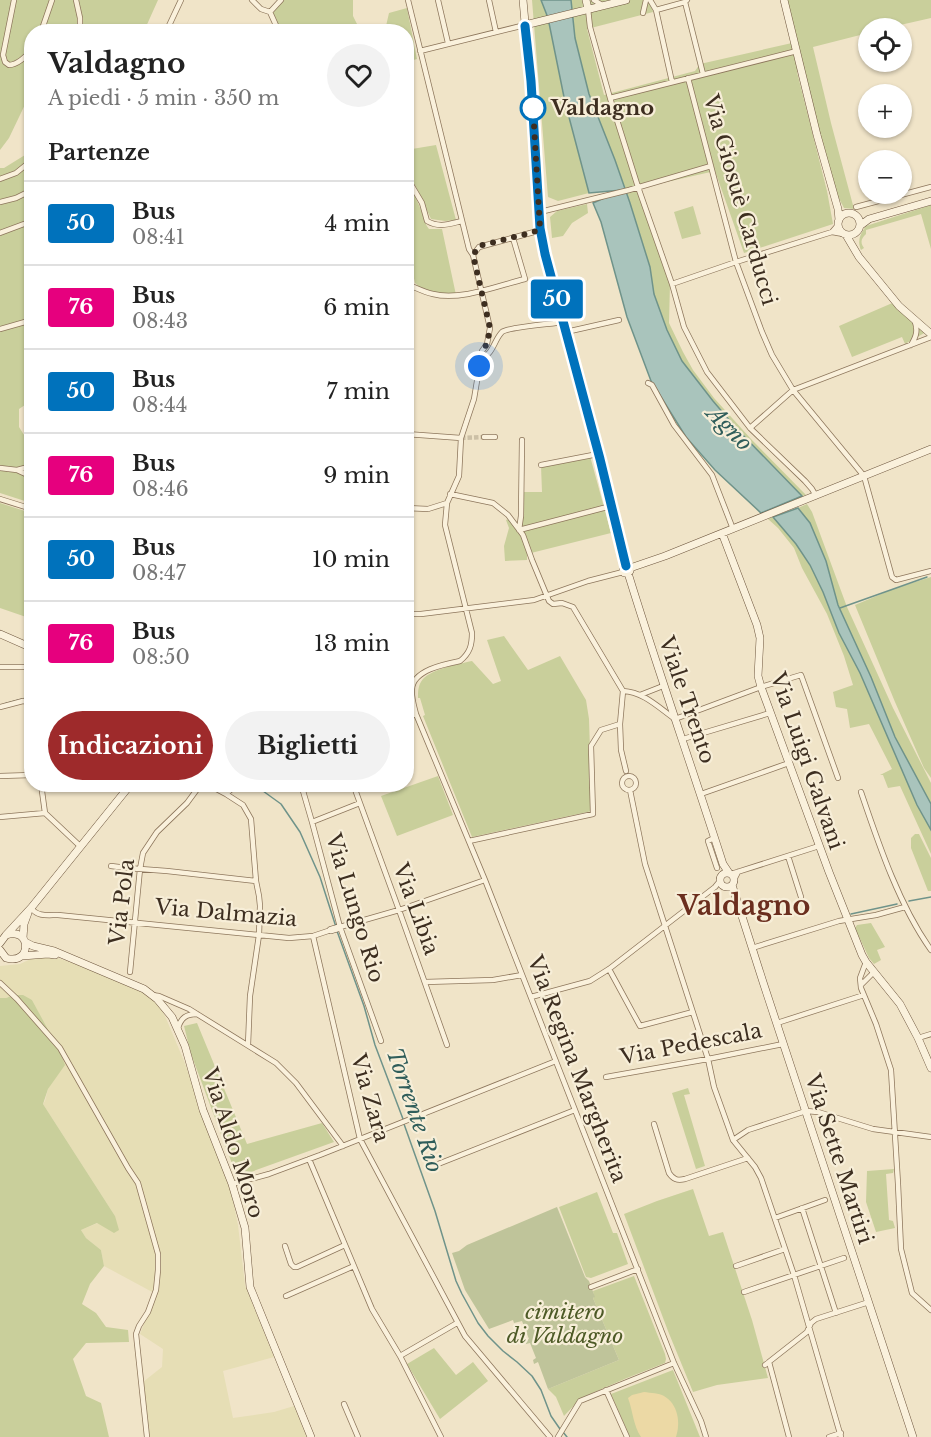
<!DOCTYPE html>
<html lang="it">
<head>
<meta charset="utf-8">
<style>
  body { margin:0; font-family:"Libre Baskerville",serif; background:#f2f2f2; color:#222; height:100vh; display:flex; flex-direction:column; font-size:22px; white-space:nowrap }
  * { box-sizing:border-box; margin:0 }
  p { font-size:20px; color:#767676 }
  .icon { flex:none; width:33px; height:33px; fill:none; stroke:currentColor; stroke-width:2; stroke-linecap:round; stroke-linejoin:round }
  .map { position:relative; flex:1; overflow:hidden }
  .details { position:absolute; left:24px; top:24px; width:390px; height:768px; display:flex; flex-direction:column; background:#fff; border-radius:24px; box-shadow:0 2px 4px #0004 }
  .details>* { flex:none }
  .badge { padding:0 12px; border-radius:4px; font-size:21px; line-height:39px }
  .fabs { position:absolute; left:858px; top:18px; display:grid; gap:12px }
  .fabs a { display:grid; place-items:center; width:54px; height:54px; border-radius:50%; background:#fff; box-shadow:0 2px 4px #0004; font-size:30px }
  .you { position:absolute; width:30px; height:30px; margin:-15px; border:4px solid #fff; border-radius:50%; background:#1a73e8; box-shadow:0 0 0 9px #1a73e833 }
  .map>.badge { position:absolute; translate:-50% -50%; box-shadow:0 0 0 3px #fff }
  h2 { padding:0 24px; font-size:22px; line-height:54px }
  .round { display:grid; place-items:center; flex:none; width:63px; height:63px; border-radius:32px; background:#f2f2f2 }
  .headline { display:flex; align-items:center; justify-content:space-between; height:102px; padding:0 24px }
  h1 { font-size:28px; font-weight:700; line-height:45px }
  .action { display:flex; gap:12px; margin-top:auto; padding:12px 24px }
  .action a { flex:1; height:69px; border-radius:36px; background:#9e2a2b; color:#fff; font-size:24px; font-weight:700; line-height:69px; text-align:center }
  .action a+a { background:#f2f2f2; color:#222 }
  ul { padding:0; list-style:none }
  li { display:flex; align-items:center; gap:18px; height:84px; padding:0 24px; border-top:2px solid #e0e0e0 }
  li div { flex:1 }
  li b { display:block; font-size:22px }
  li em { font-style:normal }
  li .badge { min-width:66px; font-weight:700; text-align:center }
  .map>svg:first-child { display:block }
</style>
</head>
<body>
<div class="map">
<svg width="931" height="1437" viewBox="0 0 931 1437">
  <rect width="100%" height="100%" fill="#f0e4c8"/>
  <!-- farmland -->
  <path fill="#e6deb5" d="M52,956L116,978L139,988L155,999L165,1016L184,1061L225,1174L232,1187L231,1191L238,1225L245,1285L274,1357L223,1371L233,1418L274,1412L294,1406L307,1437H146L143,1382L162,1367L163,1349L140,1334L156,1294L104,1266L101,1250L86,1238L81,1230L115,1216L43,1104L45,1101L48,1089L53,1080L45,1026L32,1000L14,995L6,998H0V966L20,964L33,958Z"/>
  <!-- green -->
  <path fill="#c9cf9b" d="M0,0H158L145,29L151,31L32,32L31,92L9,138L0,150Z
    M283,0H353V16L360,30L386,26L389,13L407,8L417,59L407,62L406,32L281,31L272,13Z
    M532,0H541L548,18L565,102L589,193L558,201L548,197Z
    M571,0H651L653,12L587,29L604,95L695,71L700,64L792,43L782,0H931V18L887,28H868V33L813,47L831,123L854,209L844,208L836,193L799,71L797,72L827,191L833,224L744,253L715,171L640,188L670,284L669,323L683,352L693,370L714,398L751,439L806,495L802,496L736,428L713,401L682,361L667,330L654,294L650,267L630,203L615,160L589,94L575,38Z
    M31,141V401L19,409V427L31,446V468L24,471L31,472V503L0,493V168H4L25,155Z
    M436,145L456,220L445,221L431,219L419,193L407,170L406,150Z
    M406,181C412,190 417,200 421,210C424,217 424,223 429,229H442L456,295L435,292L421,288L415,283L407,245Z
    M587,204L588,213L572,223L563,236L552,238L550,217L557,211Z
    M931,205V249L921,214L866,230V234C861,239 860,242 864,248L861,250C857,241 860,234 866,226Z
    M693,206L701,234L682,239L674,212Z
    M897,301L926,332L905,344L902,337L852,357L839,326Z
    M590,456L611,533L527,554V560L505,561L504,546L509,528L506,520L511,518L518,525L521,492H542L541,466Z
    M0,503L31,513V621L29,618L0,608Z
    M807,504L812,512L847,607L893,708L931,783V804L895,737L838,605L826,561L810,523L798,508Z
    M773,517L796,544L810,565L823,592L839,633L860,673L917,805L931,830V854L900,786L888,788L883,775H880L892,769L869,724L850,728L847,709L836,707L833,692L853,685L844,656L827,614L802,568L794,548L778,528L768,519Z
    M931,577V778L924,768L895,702L855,605L893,589Z
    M504,636L528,670L560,656L586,700L589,719L592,811L472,837L423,716L425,715L420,698H418C418,691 418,685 423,679C432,669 458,664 472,661L493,684L501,681L487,640Z
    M438,776L453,815L397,836L381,796Z
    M915,834H919L931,858V891H928L911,848V838Z
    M871,923L885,947L877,950L881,960L874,964L869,958L855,928L857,925Z
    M14,995H23L32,1000L60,1052L65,1065L48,1089L43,1104L115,1216L119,1230L114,1233L97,1223L81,1230L86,1238L101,1250L104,1266L90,1284L82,1304L96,1313L106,1327L128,1330L129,1342L86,1343L73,1359L86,1396L101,1403L109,1437H0V998H6Z
    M197,1023L247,1144L322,1123L334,1142L237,1177L191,1054L184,1026Z
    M688,1088L690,1094L684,1095L705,1166L696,1169L672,1093Z
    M894,1169L893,1173L886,1174L889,1220L893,1221L895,1228L876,1232L866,1202L867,1171Z
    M693,1189L709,1236L723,1232L752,1320L768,1378L717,1385L693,1392L668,1331L624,1214L657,1201Z
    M597,1192L613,1233H617L628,1264L591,1278L586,1277L559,1207Z
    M634,1276L665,1354L666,1359L665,1363L627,1378L581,1398L564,1416L556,1397L548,1389L619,1360L593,1298L594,1297L593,1291Z
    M434,1348L456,1375L473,1362L488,1381L440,1419L407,1364Z
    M673,1370L700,1437H630L611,1394Z"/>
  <!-- sand -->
  <path fill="#ecd9a5" d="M644,1392C651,1393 659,1393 664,1396C678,1404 681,1423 676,1437H641C633,1425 633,1411 628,1398L632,1395Z"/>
  <!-- cemetery -->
  <path fill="#bfc49a" d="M557,1207L585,1277L589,1281L595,1297L593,1298L619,1360L548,1389L538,1362L534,1364L533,1360L536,1358L530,1343L526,1344L525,1341L529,1339L522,1321L514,1323L513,1320L489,1329L465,1290L452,1253L459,1251L467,1245Z"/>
  <!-- water -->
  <path fill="#a9c4bc" stroke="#6f938a" stroke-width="1.5" d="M541,0H571L575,38L589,94L615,160L630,203L650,267L654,294L667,330L682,361L713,401L736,428L802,496L761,513L715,470L686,437L651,381L627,317L601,222L593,203L622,190L589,193L565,102L548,18Z
    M798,508L810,523L826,561L838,605L871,677L895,737L931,804V830L917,805L860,673L839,633L823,592L810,565L796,544L773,517Z"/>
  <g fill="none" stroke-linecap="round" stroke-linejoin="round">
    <!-- stream -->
    <path stroke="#6f938a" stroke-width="1.5" d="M840,608L927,577
      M4,704L26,698H32
      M252,784L263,791L281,804L300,832L320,877L336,927
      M909,901L931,897
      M851,914L897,904
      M337,931L364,1006L375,1045L403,1119
      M404,1124L435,1211L456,1281L462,1294L478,1323L488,1336L503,1351L517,1362L532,1376L541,1390L551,1416L560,1429
      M563,1432L567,1437"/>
    <!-- street-tunnel -->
    <path stroke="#ccc0a6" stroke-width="4.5" stroke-dasharray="4.5 2" stroke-linecap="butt" d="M461,438L484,437"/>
    <!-- street casing -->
    <g stroke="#8d765c" stroke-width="6">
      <path id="street" d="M14,0L3,55L5,62L9,65C17,65 27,56 32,49
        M76,0L80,18V32
        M252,0L261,9L270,12
        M408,0L469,249L473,255L490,328L487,344L482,351L474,399L461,438L459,476L447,503L445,525L472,633C472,645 470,653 460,661C445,664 413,670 412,689C411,697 414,706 416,714L485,880L674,1363L701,1421L706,1437
        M438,0L448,43
        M489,0L496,32
        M594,0L602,5
        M650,0L656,10L672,82
        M687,0L685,2L703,74
        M588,9L590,27L610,98L638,187L672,284L684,327L707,372L750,428L805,481L812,489L816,496
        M656,10L685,2
        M270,12L279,32
        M270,12L281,0
        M643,13L646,0
        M41,32L52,0
        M166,32L181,0
        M420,51L525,25
        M688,78L736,262L762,332L772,355L793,390L864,476L892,577L896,580L931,571
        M610,98L797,51
        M406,176L422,203L427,221C439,228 449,224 462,221
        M0,179L16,173L32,160
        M0,202L16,198L32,190
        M856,207L931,187
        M540,212L629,190L711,166
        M832,232L838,225
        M0,233L32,221
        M473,255L479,247L534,232L540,228
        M406,284C415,287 423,292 433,294C460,301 497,286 525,279L513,238
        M672,284L736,262L832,232L843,234
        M0,329L32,320
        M566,332L619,320
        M911,345C916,337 918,331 915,322
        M481,358C493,355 494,340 502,332C508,327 552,324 563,322
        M648,383L652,385L674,425L712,475L733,529
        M750,428L793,390L931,337
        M406,434L461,438
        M484,437H495
        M541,465L598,454
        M0,468L17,470L32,466
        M17,470L32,477
        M450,494L493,503L508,515L523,535L532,560L549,601L553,604L562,603L573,607L623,691
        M0,499L32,509
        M406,508L428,509L447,503
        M519,530L611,506
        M519,530L521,516L522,440
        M406,614H421L534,600L588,581L623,572
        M406,665L409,677L413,682
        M0,667H32
        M623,691C644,692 659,708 675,719L761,687L801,675L838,778
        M640,695L663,686
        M0,707L23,701L31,702L32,708
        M406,717L416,714
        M620,724L623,691
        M683,739L770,713
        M622 783a7 7 0 1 1 14 0a7 7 0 1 1-14 0Z
        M0,776L32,775
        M41,784L45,813
        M207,784L226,794L243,805L251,819L256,881L259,896L260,906L259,935L250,996L248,1045
        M301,784L312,822L340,927L381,1041
        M353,784L399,910L447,1045
        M630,790L645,864L708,1059L714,1087L733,1140
        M861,792C879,845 899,905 931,950
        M226,794L237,784
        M701,794L789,763
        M0,817L45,813L81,847
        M312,822L360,803
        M714,838L708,841L717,868
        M469,841L593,814L591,746L601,730L620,724L621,750L626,771
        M788,856L801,897
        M111,866L127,868L167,871L256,881
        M731,874L819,846
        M734,880L738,872
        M31,908C38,917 47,915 58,915L289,938L313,936L331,930
        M340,927L399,910L485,880
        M313,936L360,1139L465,1336L550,1437
        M752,948L839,921L876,915L905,907
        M866,962L860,978L861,988L876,1024L891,1070L898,1184L901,1249L912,1293L931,1310
        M609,969L640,1026L693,1012
        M130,972L140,869L143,853L157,832L187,803L201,784
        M425,982L493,980L522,975
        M0,983L17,999L60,1048L128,1168L138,1183L158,1254V1270L156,1290L148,1312L139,1326L136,1334L147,1437
        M861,985L874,972
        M152,995L159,996L189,1009L276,1063L296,1083L343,1146
        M531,997L590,981L609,969L715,887L720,881
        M777,1023L864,995
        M178,1028C181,1018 186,1014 197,1014
        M918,1038L931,1034
        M606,1077L708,1059L783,1044
        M654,1124L669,1173C673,1179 677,1181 685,1179L748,1158
        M309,1159L372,1309L400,1356L441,1437
        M428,1168L575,1110
        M232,1184L269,1174L320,1155L556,1061
        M802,1208L836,1313
        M775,1218L825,1200
        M285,1246L291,1264L294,1267H297L345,1245
        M736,1266L785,1249
        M591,1287L638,1269
        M744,1292L844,1258
        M286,1296L354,1266
        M400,1356L457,1323
        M769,1362L789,1437
        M765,1365L807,1332L811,1323L816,1319L869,1302
        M606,1390L627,1437
        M344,1404L358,1437
        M558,1437L580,1401L674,1363
        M829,1437L841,1433
        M841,1437L794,1275L761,1178L755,1167L733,1140L748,1130L806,1111L818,1112L873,1129L931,1137"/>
    </g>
    <!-- secondary casing -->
    <g stroke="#6f573f" stroke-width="8">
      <path id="secondary" d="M523,0L533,113L540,228L545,254L605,481L626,566
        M586,0L588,9
        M784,0L817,135L838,209L839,220
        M525,25L626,0
        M838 224a11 11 0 1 1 22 0a11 11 0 1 1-22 0Z
        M861,225L869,219L931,201
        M846,235L859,257L899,306L931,334
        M722,533L757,625L760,638L758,676L761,687L829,872L862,955L866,962L900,1004L918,1038L931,1068
        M630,568V571L628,573H624L623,570L625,566H627L630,568L665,556L931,449
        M628,573C658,671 692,767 723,864L729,873
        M0,634L32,648
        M720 880a7 7 0 1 1 14 0a7 7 0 1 1-14 0Z
        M732,885L763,982L913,1437
        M331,930L338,928
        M6,935L31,908L131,784
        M23,938L24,924L28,913
        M25,942L33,946L54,951L144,989L157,999L172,1017L185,1046L203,1110L232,1184L245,1228L250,1287L311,1437
        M0,943L6,935C32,926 32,966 6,958L0,950
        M22,956L48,954L55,955"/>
    </g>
    <!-- street -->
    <use href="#street" stroke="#faf1dc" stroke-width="4.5"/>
    <!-- secondary -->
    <use href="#secondary" stroke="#faf1dc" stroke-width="7"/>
  </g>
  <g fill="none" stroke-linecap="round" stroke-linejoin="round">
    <!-- line casing -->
    <g stroke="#fff" stroke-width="14">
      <path id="line" d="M525,26L531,81L540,228L545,254L600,459L626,566"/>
    </g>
    <!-- line -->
    <use href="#line" stroke="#0072bc" stroke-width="9"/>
    <!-- walk -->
    <path stroke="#3d2e20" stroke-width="6" stroke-dasharray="0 10.8" d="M479,366L482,351L487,344L490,328L473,255L479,246L534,232L540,228L533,108"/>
  </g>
  <!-- markers -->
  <circle fill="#fff" stroke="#0072bc" stroke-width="3" cx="533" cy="108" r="12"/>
  <g text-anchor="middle" stroke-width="4.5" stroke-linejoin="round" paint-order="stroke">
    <!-- stop labels -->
    <g font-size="21" font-weight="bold" fill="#3d2e20" stroke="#f7eed8" text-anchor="start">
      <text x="551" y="115">Valdagno</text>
    </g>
    <!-- street labels -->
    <g font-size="21" fill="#3d2e20" stroke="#f7eed8">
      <text transform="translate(740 200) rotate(74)" y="7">Via Giosuè Carducci</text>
      <text transform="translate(687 700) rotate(71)" y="7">Viale Trento</text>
      <text transform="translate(807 761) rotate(71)" y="7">Via Luigi Galvani</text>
      <text transform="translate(122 902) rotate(-83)" y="7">Via Pola</text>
      <text transform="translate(355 908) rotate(73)" y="7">Via Lungo Rio</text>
      <text transform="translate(416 909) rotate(70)" y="7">Via Libia</text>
      <text transform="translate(226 913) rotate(5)" y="7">Via Dalmazia</text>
      <text transform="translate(691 1044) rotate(-11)" y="7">Via Pedescala</text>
      <text transform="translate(577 1069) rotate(69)" y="7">Via Regina Margherita</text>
      <text transform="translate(370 1098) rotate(74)" y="7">Via Zara</text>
      <text transform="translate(233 1143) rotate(72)" y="7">Via Aldo Moro</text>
      <text transform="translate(839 1159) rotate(72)" y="7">Via Sette Martiri</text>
    </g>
    <!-- park labels -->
    <g font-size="21" font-style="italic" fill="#4d5a26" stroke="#f7eed8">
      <text x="565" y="1319">cimitero<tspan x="565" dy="24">di Valdagno</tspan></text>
    </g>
    <!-- water labels -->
    <g font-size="22" font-style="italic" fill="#2f5d5a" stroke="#f7eed8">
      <text transform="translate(730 428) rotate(45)" y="8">Agno</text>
      <text transform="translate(415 1110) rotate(71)" y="8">Torrente Rio</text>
    </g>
    <!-- district labels -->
    <g font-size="27" font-weight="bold" fill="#6b2e1e" stroke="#f7eed8">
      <text x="744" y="915">Valdagno</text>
    </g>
  </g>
</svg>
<div class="fabs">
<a><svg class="icon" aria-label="locate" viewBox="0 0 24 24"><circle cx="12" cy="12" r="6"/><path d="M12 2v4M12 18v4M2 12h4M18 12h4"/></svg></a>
<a>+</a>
<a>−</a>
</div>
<div class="you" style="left:479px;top:366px"></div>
<b class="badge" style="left:557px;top:299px;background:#0072bc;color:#fff">50</b>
<section class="details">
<div class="headline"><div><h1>Valdagno</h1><p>A piedi · 5 min · 350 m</p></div><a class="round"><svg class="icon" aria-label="heart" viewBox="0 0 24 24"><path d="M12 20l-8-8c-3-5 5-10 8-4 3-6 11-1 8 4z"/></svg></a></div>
<h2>Partenze</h2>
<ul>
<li><span class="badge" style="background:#0072bc;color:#fff">50</span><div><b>Bus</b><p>08:41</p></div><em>4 min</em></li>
<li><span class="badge" style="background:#e6007e;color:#fff">76</span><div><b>Bus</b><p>08:43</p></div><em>6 min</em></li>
<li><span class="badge" style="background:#0072bc;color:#fff">50</span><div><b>Bus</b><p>08:44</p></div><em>7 min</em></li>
<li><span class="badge" style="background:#e6007e;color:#fff">76</span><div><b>Bus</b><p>08:46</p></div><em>9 min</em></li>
<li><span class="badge" style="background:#0072bc;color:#fff">50</span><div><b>Bus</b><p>08:47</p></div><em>10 min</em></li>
<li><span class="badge" style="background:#e6007e;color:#fff">76</span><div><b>Bus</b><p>08:50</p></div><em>13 min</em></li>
</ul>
<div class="action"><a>Indicazioni</a><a>Biglietti</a></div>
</section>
</div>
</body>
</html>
